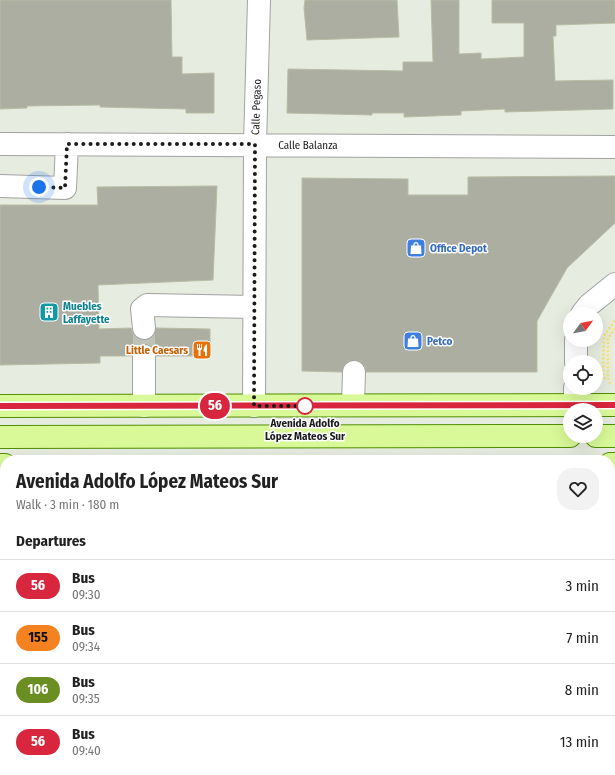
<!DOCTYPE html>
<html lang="en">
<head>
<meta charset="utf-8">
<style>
  body { margin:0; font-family:"Fira Sans Condensed",sans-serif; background:#f2f2f2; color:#222; height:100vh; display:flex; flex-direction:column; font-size:15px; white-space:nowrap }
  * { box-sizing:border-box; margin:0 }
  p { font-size:13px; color:#767676 }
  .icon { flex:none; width:22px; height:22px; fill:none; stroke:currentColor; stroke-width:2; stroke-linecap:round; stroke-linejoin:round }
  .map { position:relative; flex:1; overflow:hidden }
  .details { position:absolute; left:0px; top:455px; width:615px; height:320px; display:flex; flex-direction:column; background:#fff; border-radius:16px 16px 0 0; box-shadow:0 4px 16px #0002 }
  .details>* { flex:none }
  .badge { padding:0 8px; border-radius:13px; font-size:14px; line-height:26px }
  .needle { width:26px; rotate:58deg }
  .fabs { position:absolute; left:563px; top:307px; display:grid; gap:8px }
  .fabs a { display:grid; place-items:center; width:40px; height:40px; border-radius:50%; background:#fff; box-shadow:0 4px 16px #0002; font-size:20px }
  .you { position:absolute; width:20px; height:20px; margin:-10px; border:3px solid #fff; border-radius:50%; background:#1a73e8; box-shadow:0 0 0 6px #1a73e833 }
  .map>.badge { position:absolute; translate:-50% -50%; box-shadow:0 0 0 2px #fff }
  h2 { padding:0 16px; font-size:15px; line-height:36px }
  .round { display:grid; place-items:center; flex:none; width:42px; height:42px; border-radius:16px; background:#f2f2f2 }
  .overview { display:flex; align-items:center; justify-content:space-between; height:68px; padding:0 16px }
  h1 { font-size:19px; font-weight:700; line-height:30px }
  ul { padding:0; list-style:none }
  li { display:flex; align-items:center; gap:12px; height:52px; padding:0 16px; border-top:1px solid #e0e0e0 }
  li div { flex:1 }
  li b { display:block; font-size:15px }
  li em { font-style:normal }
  li .badge { min-width:44px; font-weight:700; text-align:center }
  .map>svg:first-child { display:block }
</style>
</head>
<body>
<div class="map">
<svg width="615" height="775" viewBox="0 0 615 775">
  <rect width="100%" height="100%" fill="#e7ece0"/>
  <!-- pitch -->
  <path fill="#7eb8db" d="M0,535H5V700H0Z"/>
  <!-- building -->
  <path fill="#abaea0" stroke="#b8bda3" d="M0,0H171L172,57H182V74L214,73V113H186V109L100,107V105L27,106V108L0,109Z
    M305,0H397L399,37L307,40L304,8Z
    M431,0H459V54L481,53V59L524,57V23H492V0H615V23L556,25V36H553L555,81L613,80V109L505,112V109L461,111V115L404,117V113H372V115L287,113L288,69L403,71V62H433Z
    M615,176V223L567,268L537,321V372H366L365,366L361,362L354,360L348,361L344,365L342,372L302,371V178L408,179V195H468V177Z
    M217,186L213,280L98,285L99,329L131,328L134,336L139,339L145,340L152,338L156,328L210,329V356H156L155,350L151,345L144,344L137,345L133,350L132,356H100V363L0,365V205H98L97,187Z"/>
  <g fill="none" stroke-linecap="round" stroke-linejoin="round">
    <!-- minor-tunnel -->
    <path stroke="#bec2b9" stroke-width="22" stroke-dasharray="22 11" stroke-linecap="butt" d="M144,356V328"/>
    <!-- minor casing -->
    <g stroke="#a2a2a2" stroke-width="24">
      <path id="minor" d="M0,144L615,147
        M0,186L65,188L67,144
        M582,314L589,305L615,284
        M144,328L142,309L147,305L254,307
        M144,356V406
        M576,362V340
        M353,405L354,372
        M575,405V388
        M254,406L255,144L259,0
        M610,525L615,532
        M610,646L615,611
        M284,770L288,775
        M462,770L467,775
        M0,771L5,766
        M86,775L92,770
        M592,775L593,770"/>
    </g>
    <!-- major casing -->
    <g stroke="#518e03" stroke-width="24">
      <path id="major" d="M0,406L615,405
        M596,436H615
        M0,437L570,436
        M610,464H615
        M0,465H5
        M610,492H615
        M0,496H5"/>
    </g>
    <!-- path -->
    <path stroke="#f6e467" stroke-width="2.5" stroke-dasharray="2 2" stroke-linecap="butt" d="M605,379L603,375L604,336L615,320
      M610,384L608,378V339L615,328"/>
    <!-- minor -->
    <use href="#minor" stroke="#fff" stroke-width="22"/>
    <!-- major -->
    <use href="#major" stroke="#d9f998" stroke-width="22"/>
  </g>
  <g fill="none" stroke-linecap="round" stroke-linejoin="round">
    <!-- line casing -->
    <g stroke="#fff" stroke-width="9">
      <path id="line" d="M0,406L615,405"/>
    </g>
    <!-- line -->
    <use href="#line" stroke="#d7263d" stroke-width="6"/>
    <!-- walk -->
    <path stroke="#1b1b1b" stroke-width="4" stroke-dasharray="0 7.2" d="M39,187L65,188L67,144H255L254,406H311H305"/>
  </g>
  <!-- icons -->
  <defs>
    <g id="shop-square" transform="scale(1)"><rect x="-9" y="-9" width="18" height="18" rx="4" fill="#3f7fe0" stroke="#fff"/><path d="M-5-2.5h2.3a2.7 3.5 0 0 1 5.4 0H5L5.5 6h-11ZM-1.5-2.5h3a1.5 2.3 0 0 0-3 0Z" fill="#fff"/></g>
    <g id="building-square" transform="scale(1)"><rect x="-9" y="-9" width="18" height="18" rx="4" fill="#0f9aa8" stroke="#fff"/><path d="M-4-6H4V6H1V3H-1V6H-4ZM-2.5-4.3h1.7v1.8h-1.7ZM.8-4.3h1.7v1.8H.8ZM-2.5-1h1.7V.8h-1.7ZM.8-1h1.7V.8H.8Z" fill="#fff"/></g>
    <g id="restaurant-square" transform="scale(1)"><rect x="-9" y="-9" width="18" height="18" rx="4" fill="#e8710a" stroke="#fff"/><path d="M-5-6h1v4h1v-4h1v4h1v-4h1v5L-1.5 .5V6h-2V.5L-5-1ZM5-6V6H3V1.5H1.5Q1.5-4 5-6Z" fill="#fff"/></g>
  </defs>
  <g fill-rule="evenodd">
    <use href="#shop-square" x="416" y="248"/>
    <use href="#building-square" x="49" y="312"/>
    <use href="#shop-square" x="413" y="341"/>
    <use href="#restaurant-square" x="202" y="350"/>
  </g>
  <!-- markers -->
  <circle fill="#fff" stroke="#d7263d" stroke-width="2" cx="305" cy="406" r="8"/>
  <g text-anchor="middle" stroke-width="3" stroke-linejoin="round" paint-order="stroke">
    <!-- street labels -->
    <g font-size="11" fill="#1b1b1b" stroke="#fff">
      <text transform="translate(256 107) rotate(-88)" y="4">Calle Pegaso</text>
      <text x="308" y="149">Calle Balanza</text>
    </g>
    <!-- shop labels -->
    <g font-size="11" font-weight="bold" fill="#366cbe" stroke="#fff" text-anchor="start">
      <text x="430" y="252">Office Depot</text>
      <text x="427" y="345">Petco</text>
    </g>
    <!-- culture labels -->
    <g font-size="11" font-weight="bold" fill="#0d838f" stroke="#fff" text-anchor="start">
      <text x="63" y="310">Muebles<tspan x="63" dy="13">Laffayette</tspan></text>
    </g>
    <!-- food labels -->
    <g font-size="11" font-weight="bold" fill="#c56008" stroke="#fff" text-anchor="end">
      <text x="188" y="354">Little Caesars</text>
    </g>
    <!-- stop labels -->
    <g font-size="11" font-weight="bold" fill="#1b1b1b" stroke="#fff">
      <text x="305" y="427">Avenida Adolfo<tspan x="305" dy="13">López Mateos Sur</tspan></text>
    </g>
  </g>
</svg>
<div class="fabs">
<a><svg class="needle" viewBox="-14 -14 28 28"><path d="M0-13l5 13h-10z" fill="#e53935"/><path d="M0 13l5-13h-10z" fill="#767676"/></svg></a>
<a><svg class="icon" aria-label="locate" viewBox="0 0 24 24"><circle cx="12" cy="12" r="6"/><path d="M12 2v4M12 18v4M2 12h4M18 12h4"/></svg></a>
<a><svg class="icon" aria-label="layers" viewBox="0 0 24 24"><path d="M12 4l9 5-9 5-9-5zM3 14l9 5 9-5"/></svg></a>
</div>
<div class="you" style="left:39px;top:187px"></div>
<b class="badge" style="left:215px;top:406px;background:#d7263d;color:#fff">56</b>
<section class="details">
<div class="overview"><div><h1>Avenida Adolfo López Mateos Sur</h1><p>Walk · 3 min · 180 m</p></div><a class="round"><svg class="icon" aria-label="heart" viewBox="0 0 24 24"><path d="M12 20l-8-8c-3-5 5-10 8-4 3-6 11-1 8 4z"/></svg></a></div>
<h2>Departures</h2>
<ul>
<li><span class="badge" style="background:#d7263d;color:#fff">56</span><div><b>Bus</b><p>09:30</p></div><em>3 min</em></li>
<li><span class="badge" style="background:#f58220;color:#111">155</span><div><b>Bus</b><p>09:34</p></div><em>7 min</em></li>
<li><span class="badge" style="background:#6b8e23;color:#fff">106</span><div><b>Bus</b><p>09:35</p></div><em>8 min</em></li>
<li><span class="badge" style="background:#d7263d;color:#fff">56</span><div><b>Bus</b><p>09:40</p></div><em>13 min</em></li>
</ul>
</section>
</div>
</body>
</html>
